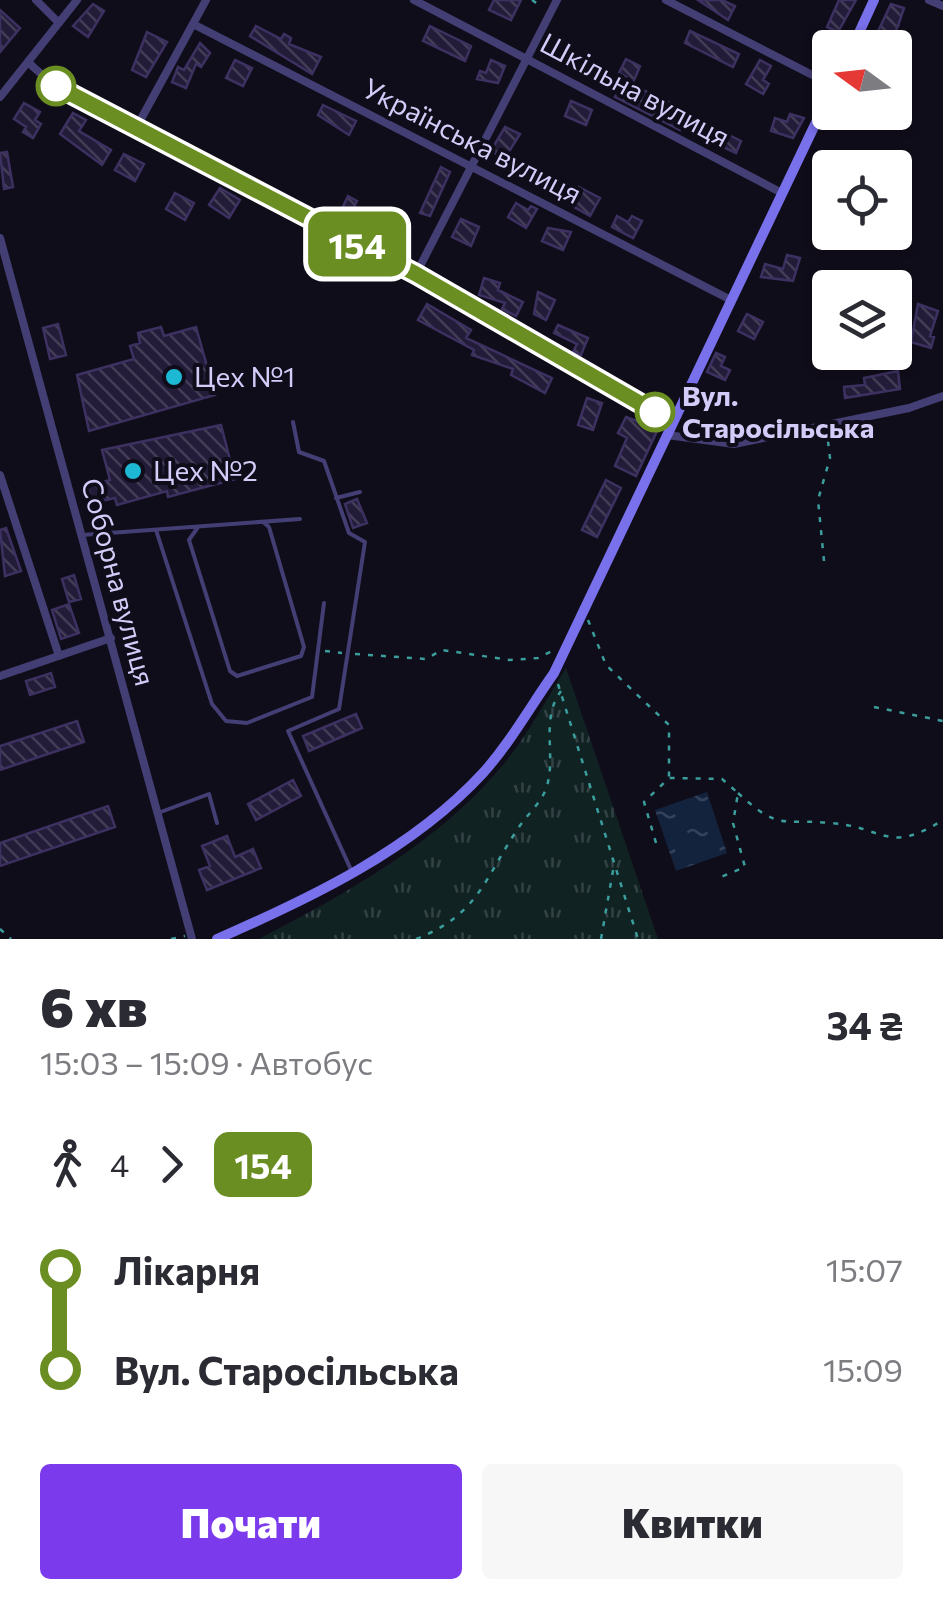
<!DOCTYPE html>
<html lang="uk">
<head>
<meta charset="utf-8">
<style>
  body { margin:0; font-family:Commissioner,sans-serif; background:#f7f7f7; color:#2b2b33; height:100vh; display:flex; flex-direction:column; font-size:38px; white-space:nowrap }
  * { box-sizing:border-box; margin:0 }
  p { font-size:32px; color:#7c7c81 }
  .icon { flex:none; width:55px; height:55px; fill:none; stroke:currentColor; stroke-width:2; stroke-linecap:round; stroke-linejoin:round }
  .map { position:relative; height:939px; overflow:hidden }
  .panel { display:flex; flex-direction:column; background:#fff; flex:1 }
  .panel>* { flex:none }
  .badge { padding:0 20px; border-radius:15px; font-size:35px; line-height:65px }
  .needle { width:65px; rotate:285deg }
  .fabs { position:absolute; left:812px; top:30px; display:grid; gap:20px }
  .fabs a { display:grid; place-items:center; width:100px; height:100px; border-radius:10px; background:#fff; box-shadow:0 2px 8px #0004; font-size:50px }
  .map>.badge { position:absolute; translate:-50% -50%; box-shadow:0 0 0 5px #fff }
  .legs { display:flex; align-items:center; gap:15px; height:110px; padding:0 40px; font-size:32px }
  .legs p { margin-inline-start:auto }
  .overview { display:flex; align-items:center; justify-content:space-between; height:170px; padding:0 40px }
  h1 { font-size:55px; font-weight:800; line-height:75px }
  .action { display:flex; gap:20px; margin-top:auto; padding:20px 40px }
  .action a { flex:1; height:115px; border-radius:10px; background:#7c3aed; color:#fff; font-size:40px; font-weight:800; line-height:115px; text-align:center }
  .action a+a { background:#f7f7f7; color:#2b2b33 }
  ul { padding:0 40px; list-style:none }
  li { display:flex; align-items:center; gap:35px; height:100px; font-size:38px }
  li i { display:grid; place-items:center; width:15px; height:100%; margin:0 12px; background:currentColor }
  li i::after { content:''; width:25px; height:25px; margin:-12px; border:8px solid; border-radius:50%; background:#fff }
  li p { margin-inline-start:auto }
  li:first-child i { background:linear-gradient(#0000 50%,currentColor 0) }
  li:last-child i { background:linear-gradient(currentColor 50%,#0000 0) }
  .map>svg:first-child { display:block }
</style>
</head>
<body>
<div class="map">
<svg width="943" height="939" viewBox="0 0 943 939">
  <defs>
    <pattern id="grass-tufts" width="24" height="20" patternUnits="userSpaceOnUse" patternTransform="scale(2.5)"><rect width="24" height="20" fill="#112223"/><path d="M3 7l-1-3M5 7V3M7 7l1-3M15 17l-1-3M17 17v-4M19 17l1-3" fill="none" stroke="#334144"/></pattern>
    <pattern id="water-ripples" width="26" height="14" patternUnits="userSpaceOnUse" patternTransform="scale(2.5)"><rect width="26" height="14" fill="#13223d"/><path d="M2 4q2-2 4 0t4 0M15 11q2-2 4 0t4 0" fill="none" stroke="#34415a"/></pattern>
    <pattern id="building-back-hatch" width="6" height="6" patternUnits="userSpaceOnUse" patternTransform="scale(2.5)"><rect width="6" height="6" fill="#231c38"/><path d="M-1 5l2 2M0 0l6 6M5-1l2 2" fill="none" stroke="#423c56"/></pattern>
  </defs>
  <rect width="100%" height="100%" fill="#100d1a"/>
  <!-- grass -->
  <path fill="url(#grass-tufts)" d="M566,668L658,939H259C347,893 438,843 503,765C527,736 546,700 566,668Z"/>
  <!-- water -->
  <path fill="url(#water-ripples)" d="M707,792L727,853L676,871L655,810Z"/>
  <!-- building -->
  <path fill="url(#building-back-hatch)" stroke="#3d3161" stroke-width="2.5" d="M494,0H521L511,20L489,10Z
    M698,0H722L735,6L728,20Z
    M839,0H856L838,32L827,27Z
    M93,4L104,11L88,37L73,26Z
    M891,4L904,8L898,26L887,48L871,46Z
    M0,10L20,28L0,52Z
    M256,26L281,39L284,34L291,38L289,44L321,57L312,74L250,36Z
    M430,26L471,46L465,61L423,41Z
    M690,31L739,54L733,67L685,43Z
    M147,32L167,42L146,77L132,70Z
    M200,43L210,53L201,67L196,64L186,88L172,82L178,67L184,70Z
    M626,59L640,66L632,85L688,111L680,130L615,97L626,77L619,73Z
    M235,60L252,68L243,86L226,78Z
    M491,60L505,66L498,83L477,79L480,71L486,73Z
    M760,60L771,66L763,80L769,84L763,94L746,84Z
    M400,101L426,113L420,127L413,124L416,118L395,113Z
    M571,101L592,110L586,125L565,116Z
    M24,103L40,112L35,120L41,124L33,138L23,132L26,127L14,119Z
    M323,105L356,121L349,135L318,115Z
    M73,113L86,120L79,131L111,150L102,165L60,134Z
    M790,114L804,118L793,138L771,131L775,118L787,122Z
    M701,121L741,141L736,153L696,134Z
    M505,127L520,134L505,158L494,153L493,147Z
    M7,152L13,187L4,189L0,153Z
    M124,154L144,164L135,181L115,170Z
    M441,167L450,172L430,216L420,213Z
    M579,187L600,198L590,216L569,204Z
    M220,188L240,200L229,218L209,205Z
    M175,193L194,203L185,220L166,209Z
    M348,196L357,201L352,211L374,222L366,236L353,230L357,221L340,213Z
    M516,203L528,210L531,206L537,209L526,228L508,217Z
    M617,216L628,222L632,216L642,221L633,238L612,227Z
    M461,219L479,227L471,246L452,237Z
    M548,228L571,232L563,250L542,241Z
    M332,242L348,251L340,267L323,259Z
    M787,255L800,258L793,281L761,277L765,264L783,269Z
    M484,278L500,283L498,290L523,302L516,316L502,309L505,303L479,295Z
    M538,292L555,300L546,320L534,314Z
    M427,304L471,330L466,338L552,378L545,393L511,375L513,369L472,355L474,350L418,320Z
    M918,304L938,311L930,336L934,337L931,348L911,342Z
    M747,314L763,322L754,339L738,331Z
    M58,324L66,355L50,359L43,328Z
    M558,325L588,338L581,355L573,352L577,344L554,333Z
    M161,327L164,336L196,327L215,395L89,431L77,375L134,359L130,346L140,343L138,333Z
    M716,353L725,357L721,366L730,370L725,380L707,372Z
    M898,371L900,389L845,398L844,387L865,385L864,378Z
    M587,398L602,403L593,430L578,425Z
    M626,417L658,429L636,476L615,466L627,438L618,433Z
    M221,425L235,479L168,497L167,491L117,505L115,498L92,503L88,486L110,480L102,450Z
    M606,480L621,488L597,537L582,530Z
    M357,499L367,523L353,528L345,504Z
    M6,528L21,571L5,576L0,530Z
    M74,575L81,599L69,602L62,579Z
    M69,604L79,633L61,639L52,610Z
    M51,673L55,687L30,695L26,681Z
    M356,714L362,728L309,751L303,736Z
    M77,721L84,742L0,770V746Z
    M293,780L301,796L256,820L248,804Z
    M108,806L115,827L0,866V843Z
    M227,836L235,857L253,849L261,868L207,890L199,870L210,866L202,846Z"/>
  <g fill="none" stroke-linecap="round" stroke-linejoin="round">
    <!-- path -->
    <path stroke="#3b9d9c" stroke-width="2.5" stroke-dasharray="5 8" stroke-linecap="butt" d="M532,0L542,7
      M824,561L818,500L830,458L827,433
      M588,620L606,665L669,725V777
      M325,651L342,653
      M355,654L426,659L442,650L510,660L538,658L552,651
      M558,684L638,939
      M874,707L943,721
      M738,793C780,832 782,818 831,823C885,827 887,855 943,820
      M656,843L644,802L669,778L722,779L738,793L733,823L745,867L716,879
      M0,929L11,939
      M171,939L185,936
      M416,939C479,915 485,877 519,827C529,812 544,801 548,782C555,751 541,718 561,691
      M601,939L614,865"/>
    <!-- lane -->
    <path stroke="#433e73" stroke-width="4" d="M293,422L299,452L324,461L349,533L365,542L339,709L288,731L352,872
      M336,498L360,492
      M198,527L189,540L230,671L237,676L301,656L304,647L269,527L263,522
      M156,530L212,704L226,721L247,723L312,697L324,603
      M82,535L300,519
      M158,813L209,794L217,823"/>
    <!-- street -->
    <path stroke="#433e73" stroke-width="8" d="M36,0L59,23
      M414,0L782,193
      M666,0L830,84
      M929,0L943,6
      M193,24L731,300
      M28,62C84,118 219,173 293,211C422,277 547,350 673,422L667,435L734,444L909,408L943,396
      M0,97L77,0
      M135,130L206,0
      M0,238L192,939
      M416,274L557,0
      M0,475L59,656
      M0,676L111,638"/>
    <!-- secondary -->
    <path stroke="#7970eb" stroke-width="10" d="M852,48L874,0
      M217,939C311,898 412,850 483,773C510,743 530,707 554,673L830,93"/>
  </g>
  <g fill="none" stroke-linecap="round" stroke-linejoin="round">
    <!-- line-1 casing -->
    <g stroke="#fff" stroke-width="22">
      <path id="line-1" d="M56,86L416,274L655,412"/>
    </g>
    <!-- line-1 -->
    <use href="#line-1" stroke="#6b8e23" stroke-width="15"/>
  </g>
  <!-- markers -->
  <g fill="#fff" stroke="#6b8e23" stroke-width="5">
    <circle cx="56" cy="86" r="18"/>
    <circle cx="655" cy="412" r="18"/>
  </g>
  <g fill="#1db8d4" stroke="#100d1a" stroke-width="4">
    <circle cx="174" cy="377" r="10"/>
    <circle cx="133" cy="471" r="10"/>
  </g>
  <g text-anchor="middle" stroke-width="8" stroke-linejoin="round" paint-order="stroke">
    <!-- street labels -->
    <g font-size="28" fill="#d4ccf8" stroke="#100d1a">
      <text transform="translate(635 90) rotate(28)" y="10">Шкільна вулиця</text>
      <text transform="translate(472 141) rotate(27)" y="10">Українська вулиця</text>
      <text transform="translate(118 582) rotate(75)" y="10">Соборна вулиця</text>
    </g>
    <!-- poi labels -->
    <g font-size="28" fill="#d4ccf8" stroke="#100d1a" text-anchor="start">
      <text x="194" y="387">Цех №1</text>
      <text x="153" y="481">Цех №2</text>
    </g>
    <!-- stop labels -->
    <g font-size="28" font-weight="bold" fill="#d4ccf8" stroke="#100d1a" text-anchor="start">
      <text x="682" y="406">Вул.<tspan x="682" dy="32">Старосільська</tspan></text>
    </g>
  </g>
</svg>
<div class="fabs">
<a><svg class="needle" viewBox="-14 -14 28 28"><path d="M0-13l5 13h-10z" fill="#e53935"/><path d="M0 13l5-13h-10z" fill="#7c7c81"/></svg></a>
<a><svg class="icon" aria-label="locate" viewBox="0 0 24 24"><circle cx="12" cy="12" r="6"/><path d="M12 2v4M12 18v4M2 12h4M18 12h4"/></svg></a>
<a><svg class="icon" aria-label="layers" viewBox="0 0 24 24"><path d="M12 4l9 5-9 5-9-5zM3 14l9 5 9-5"/></svg></a>
</div>
<b class="badge" style="left:357px;top:244px;background:#6b8e23;color:#fff">154</b>
</div>
<section class="panel">
<div class="overview"><div><h1>6 хв</h1><p>15:03 – 15:09 · Автобус</p></div><b>34 ₴</b></div>
<div class="legs"><svg class="icon" aria-label="walk" viewBox="0 0 24 24"><circle cx="13" cy="4" r="2"/><path d="M13 8l-2 6 4 7M11 14l-3 7M7 12l3-4h3l4 4"/></svg>4<svg class="icon" aria-label="forward" viewBox="0 0 24 24"><path d="M9 5l7 7-7 7"/></svg><b class="badge" style="background:#6b8e23;color:#fff">154</b></div>
<ul>
<li><i style="color:#6b8e23"></i><b>Лікарня</b><p>15:07</p></li>
<li><i style="color:#6b8e23"></i><b>Вул. Старосільська</b><p>15:09</p></li>
</ul>
<div class="action"><a>Почати</a><a>Квитки</a></div>
</section>
</body>
</html>
